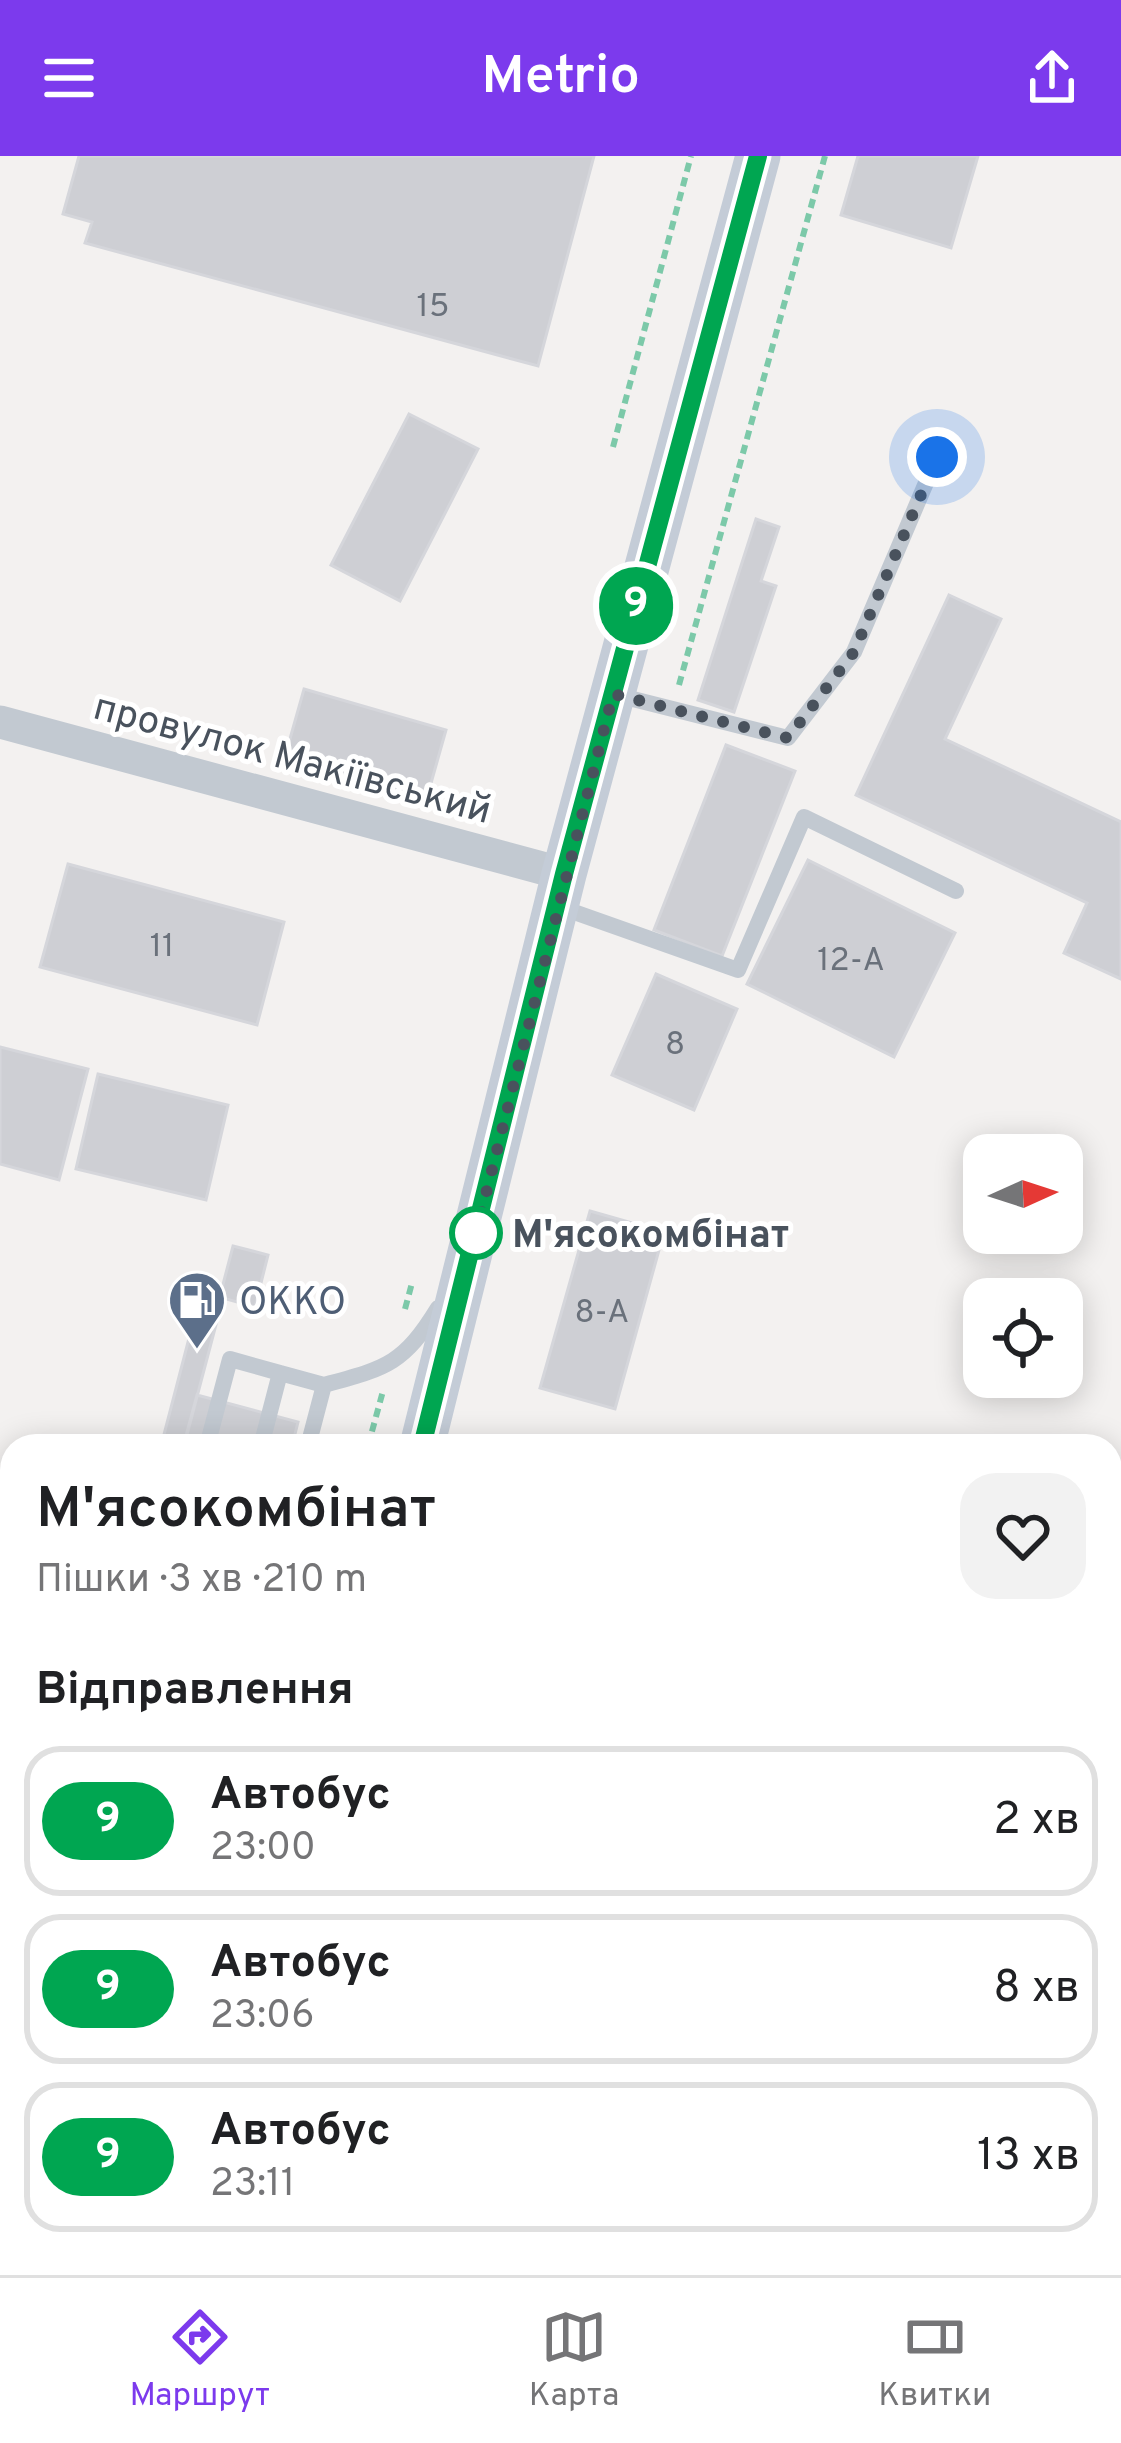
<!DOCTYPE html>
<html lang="uk">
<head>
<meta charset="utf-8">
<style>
  body { margin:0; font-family:Overpass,sans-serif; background:#f2f2f2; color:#202124; height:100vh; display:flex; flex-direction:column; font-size:45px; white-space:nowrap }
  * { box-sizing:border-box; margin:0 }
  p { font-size:39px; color:#757577 }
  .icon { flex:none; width:66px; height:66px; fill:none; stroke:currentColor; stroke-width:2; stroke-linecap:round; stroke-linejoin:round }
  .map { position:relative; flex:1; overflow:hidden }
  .side { position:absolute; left:0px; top:1278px; width:1122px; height:843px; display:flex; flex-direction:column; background:#fff; border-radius:36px 36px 0 0; box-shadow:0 6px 30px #0003 }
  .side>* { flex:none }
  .badge { padding:0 24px; border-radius:39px; font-size:42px; line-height:78px }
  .needle { width:78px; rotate:87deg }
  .controls { position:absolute; left:963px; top:978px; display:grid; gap:24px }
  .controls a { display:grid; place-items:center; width:120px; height:120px; border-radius:24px; background:#fff; box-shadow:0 6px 30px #0003; font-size:60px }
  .you { position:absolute; width:60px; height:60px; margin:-30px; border:9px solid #fff; border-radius:50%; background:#1a73e8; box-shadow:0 0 0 18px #1a73e833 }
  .map>.badge { position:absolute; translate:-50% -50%; box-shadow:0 0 0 6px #fff }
  h2 { padding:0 36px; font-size:45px; line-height:108px }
  .round { display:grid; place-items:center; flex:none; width:126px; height:126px; border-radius:36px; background:#f2f2f2 }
  .head { display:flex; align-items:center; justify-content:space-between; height:204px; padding:0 36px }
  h1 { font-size:57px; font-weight:600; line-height:90px }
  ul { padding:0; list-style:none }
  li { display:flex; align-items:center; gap:36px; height:150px; margin:0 24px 18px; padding:0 12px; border:6px solid #e0e0e0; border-radius:36px }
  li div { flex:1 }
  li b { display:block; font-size:45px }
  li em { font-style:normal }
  li .badge { min-width:132px; font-weight:700; text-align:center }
  header { display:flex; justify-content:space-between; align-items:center; height:156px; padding:0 36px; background:#7c3aed; color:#fff; font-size:54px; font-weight:600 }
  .tab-bar { display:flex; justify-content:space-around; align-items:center; height:168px; border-top:3px solid #e0e0e0; background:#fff; font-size:33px; color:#757577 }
  .tab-bar a { display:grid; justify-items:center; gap:6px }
  .tab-bar .selected { color:#7c3aed }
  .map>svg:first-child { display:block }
</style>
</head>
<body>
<header><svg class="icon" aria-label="menu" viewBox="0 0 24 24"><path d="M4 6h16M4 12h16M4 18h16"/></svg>Metrio<svg class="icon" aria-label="share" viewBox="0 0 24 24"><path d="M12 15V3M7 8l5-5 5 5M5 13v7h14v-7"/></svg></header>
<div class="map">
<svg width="1121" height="2119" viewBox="0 0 1121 2119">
  <rect width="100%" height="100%" fill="#f3f1f0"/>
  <!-- building -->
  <path fill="#cecfd4" stroke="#d5d6db" stroke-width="3" d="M79,0H594L538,210L85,87L92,66L63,58Z
    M858,0H978L951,92L841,59Z
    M409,258L478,293L400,445L331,409Z
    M756,363L779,371L761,425L776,430L734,556L698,544Z
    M949,439L1001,463L945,583L1121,666V823L1064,797L1087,747L856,639Z
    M304,533L446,574L426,645L284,604Z
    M726,589L795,615L722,800L654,774Z
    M808,704L955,777L894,901L747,828Z
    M68,708L284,766L257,869L40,811Z
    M656,818L737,853L694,954L612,919Z
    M0,891L88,913L59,1024L0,1008Z
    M98,918L228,949L206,1044L76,1013Z
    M590,1055L664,1076L615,1253L540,1232Z
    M233,1090L268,1099L255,1151L223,1142L184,1290H161L201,1136H221Z
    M197,1239L298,1266L292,1290L184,1287Z
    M0,1429L12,1432V1631L0,1628Z
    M1110,1488L1121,1494V1565L1110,1559Z
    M1110,1611L1121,1617V1707L1110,1701Z
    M0,2064L12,2067V2109H77L75,2119H0Z
    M561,2109H646L642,2119H586Z"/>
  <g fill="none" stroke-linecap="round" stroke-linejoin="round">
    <!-- path -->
    <path stroke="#7cc9a9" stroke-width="6" stroke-dasharray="9 6" stroke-linecap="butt" d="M613,291L691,0
      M679,529L825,0
      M405,1153L412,1127
      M368,1290L383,1235"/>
    <!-- lane -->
    <path stroke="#c2c9d1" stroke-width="16" d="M613,538L788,582L854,496L937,301
      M557,750L738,814L804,661L956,735
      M207,1290L230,1203L280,1217
      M261,1290L280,1217L324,1229
      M308,1290L324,1229C386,1212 403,1209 438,1152"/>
    <!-- street -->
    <path stroke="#c2c9d1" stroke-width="33" d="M0,566L564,718"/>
    <!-- secondary -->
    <path stroke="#c4ccd7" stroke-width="45" d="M422,1290L564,718L758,0
      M210,2119L213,2109"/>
  </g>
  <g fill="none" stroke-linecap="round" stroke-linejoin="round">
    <!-- line casing -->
    <g stroke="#fff" stroke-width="27">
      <path id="line" d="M422,1290L564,718L758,0"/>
    </g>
    <!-- line -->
    <use href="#line" stroke="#00a651" stroke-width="18"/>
    <!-- walk -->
    <path stroke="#49525d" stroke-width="12" stroke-dasharray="0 21.6" d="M476,1077L613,538L788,582L854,496L937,301"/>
  </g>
  <!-- icons -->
  <defs>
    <g id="fuel-pin" transform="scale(3)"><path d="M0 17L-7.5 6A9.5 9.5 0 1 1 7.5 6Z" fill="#5c6f8a" stroke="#fff"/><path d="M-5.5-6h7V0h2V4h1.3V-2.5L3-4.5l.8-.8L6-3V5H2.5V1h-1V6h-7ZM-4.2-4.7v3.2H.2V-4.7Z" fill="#fff"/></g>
  </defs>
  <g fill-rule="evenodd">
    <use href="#fuel-pin" x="197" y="1144"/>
  </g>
  <!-- markers -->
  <circle fill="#fff" stroke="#00a651" stroke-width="6" cx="476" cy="1077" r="24"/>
  <g text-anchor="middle" stroke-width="10" stroke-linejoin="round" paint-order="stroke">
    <!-- number labels -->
    <g font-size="33" fill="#6a717b">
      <text x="433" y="160">15</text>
      <text x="162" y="800">11</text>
      <text x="851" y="814">12-А</text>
      <text x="675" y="898">8</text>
      <text x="602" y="1166">8-А</text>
    </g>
    <!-- street labels -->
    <g font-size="39" fill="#49525d" stroke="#fff">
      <text transform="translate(293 601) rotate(15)" y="14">провулок Макіївський</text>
    </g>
    <!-- stop labels -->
    <g font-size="39" font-weight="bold" fill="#49525d" stroke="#fff" text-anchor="start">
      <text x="512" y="1091">М'ясокомбінат</text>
    </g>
    <!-- service labels -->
    <g font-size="39" fill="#4e5e75" stroke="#fff" text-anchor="start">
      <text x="239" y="1158">ОККО</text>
    </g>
  </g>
</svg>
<div class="controls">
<a><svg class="needle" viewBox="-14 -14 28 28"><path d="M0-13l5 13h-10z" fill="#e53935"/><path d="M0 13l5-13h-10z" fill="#757577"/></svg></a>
<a><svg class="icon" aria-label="locate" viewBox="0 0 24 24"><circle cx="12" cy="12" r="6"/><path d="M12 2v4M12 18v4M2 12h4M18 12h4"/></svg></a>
</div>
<div class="you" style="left:937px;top:301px"></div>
<b class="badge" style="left:636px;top:450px;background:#00a651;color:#fff">9</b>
<section class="side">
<div class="head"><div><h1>М'ясокомбінат</h1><p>Пішки · 3 хв · 210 m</p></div><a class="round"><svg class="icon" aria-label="heart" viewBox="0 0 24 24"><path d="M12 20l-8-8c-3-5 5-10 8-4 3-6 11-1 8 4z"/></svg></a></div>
<h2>Відправлення</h2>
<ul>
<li><span class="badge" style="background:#00a651;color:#fff">9</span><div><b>Автобус</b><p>23:00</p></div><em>2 хв</em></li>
<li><span class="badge" style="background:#00a651;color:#fff">9</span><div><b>Автобус</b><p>23:06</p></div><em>8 хв</em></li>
<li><span class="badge" style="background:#00a651;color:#fff">9</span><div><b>Автобус</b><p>23:11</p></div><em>13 хв</em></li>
</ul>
</section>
</div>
<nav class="tab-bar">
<a class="selected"><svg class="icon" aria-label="directions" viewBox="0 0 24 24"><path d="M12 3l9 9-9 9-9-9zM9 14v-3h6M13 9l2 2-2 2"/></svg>Маршрут</a>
<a><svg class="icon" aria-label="map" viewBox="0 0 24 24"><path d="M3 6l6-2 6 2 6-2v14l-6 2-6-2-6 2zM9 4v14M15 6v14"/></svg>Карта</a>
<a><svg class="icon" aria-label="tickets" viewBox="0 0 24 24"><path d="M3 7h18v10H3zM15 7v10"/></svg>Квитки</a>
</nav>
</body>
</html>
